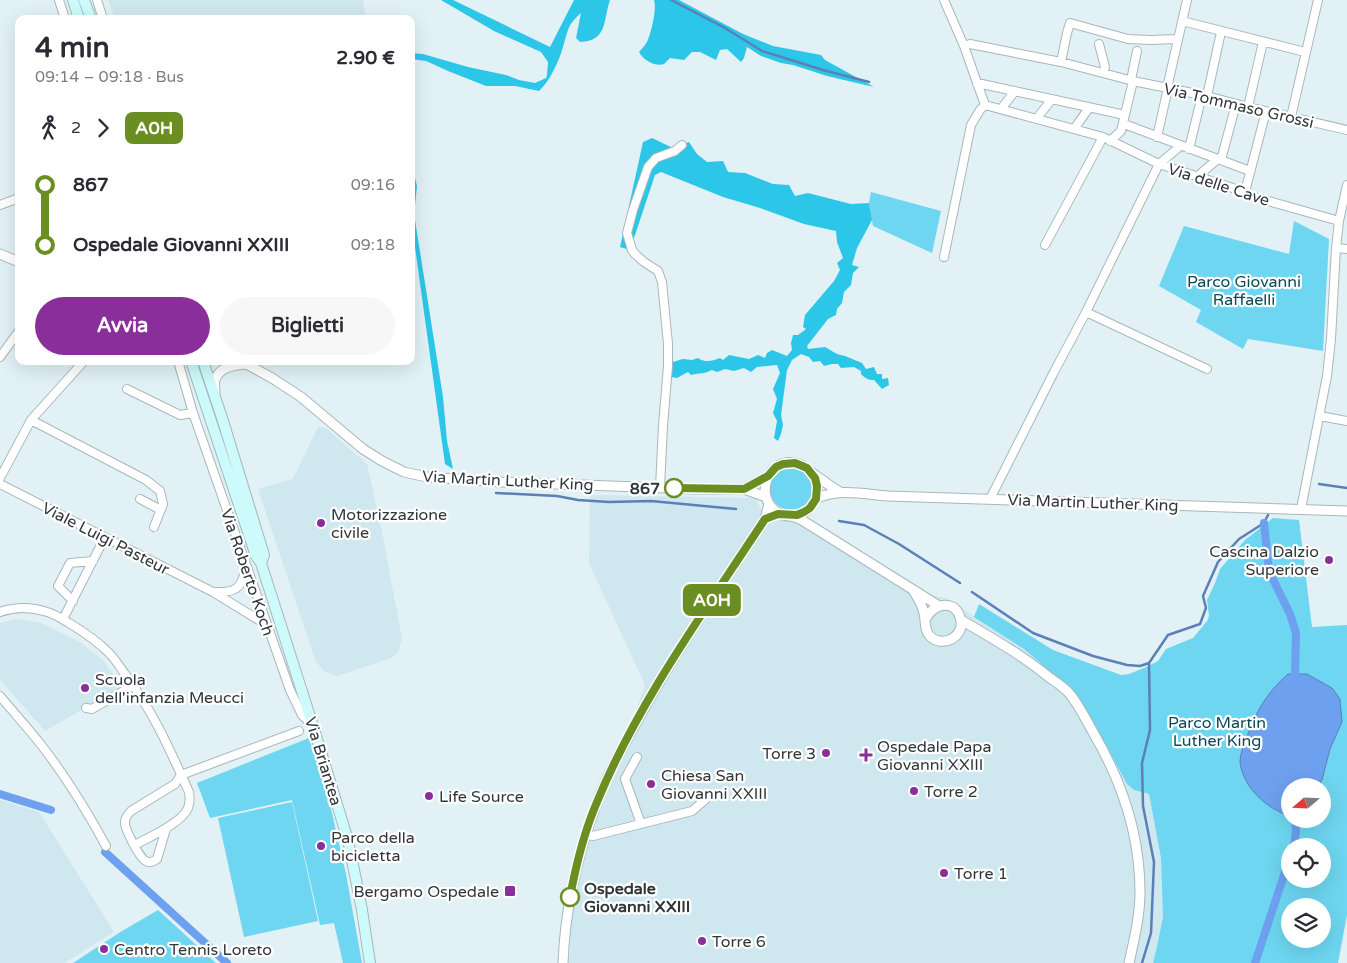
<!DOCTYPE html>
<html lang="it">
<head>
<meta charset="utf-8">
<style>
  body { margin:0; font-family:"Varela Round",sans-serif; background:#f7f7f7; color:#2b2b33; height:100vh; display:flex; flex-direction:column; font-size:19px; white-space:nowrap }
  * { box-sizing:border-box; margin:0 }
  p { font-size:16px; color:#7c7c81 }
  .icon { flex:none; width:28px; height:28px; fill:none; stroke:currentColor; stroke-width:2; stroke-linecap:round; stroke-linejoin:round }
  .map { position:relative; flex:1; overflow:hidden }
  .details { position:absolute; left:15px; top:15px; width:400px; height:350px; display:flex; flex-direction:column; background:#fff; border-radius:10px; box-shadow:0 5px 20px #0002 }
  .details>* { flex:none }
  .badge { padding:0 10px; border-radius:8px; font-size:18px; line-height:32px }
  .needle { width:32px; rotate:251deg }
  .fabs { position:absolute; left:1281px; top:778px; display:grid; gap:10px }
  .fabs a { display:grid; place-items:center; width:50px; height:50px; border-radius:50%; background:#fff; box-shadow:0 5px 20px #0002; font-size:25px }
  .map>.badge { position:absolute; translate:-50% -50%; box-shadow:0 0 0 2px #fff }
  .legs { display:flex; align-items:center; gap:8px; height:55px; padding:0 20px; font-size:16px }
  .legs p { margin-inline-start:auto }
  .summary { display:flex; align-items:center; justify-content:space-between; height:85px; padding:0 20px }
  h1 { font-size:28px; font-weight:700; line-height:38px }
  .button { display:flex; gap:10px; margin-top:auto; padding:10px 20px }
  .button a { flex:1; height:58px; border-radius:30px; background:#8a2f9a; color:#fff; font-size:20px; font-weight:700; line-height:58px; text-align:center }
  .button a+a { background:#f7f7f7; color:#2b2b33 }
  ul { padding:0 20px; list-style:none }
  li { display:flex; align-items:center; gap:18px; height:60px; font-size:19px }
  li i { display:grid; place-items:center; width:8px; height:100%; margin:0 6px; background:currentColor }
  li i::after { content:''; width:12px; height:12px; margin:-6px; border:4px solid; border-radius:50%; background:#fff }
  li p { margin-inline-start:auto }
  li:first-child i { background:linear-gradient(#0000 50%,currentColor 0) }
  li:last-child i { background:linear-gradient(currentColor 50%,#0000 0) }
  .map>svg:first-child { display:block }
</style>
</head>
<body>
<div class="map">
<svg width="1347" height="963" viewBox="0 0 1347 963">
  <rect width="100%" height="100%" fill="#e1f1f5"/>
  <!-- built -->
  <path fill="#cfe7ee" d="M108,0H363L366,19H115Z
    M319,427L326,428L367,464L382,532L402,639L398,652L391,658L337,676L324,671L316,662L258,489L293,479L316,431Z
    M590,495L755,498L761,509L780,518L790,520L840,547L912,591L946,598L1024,649L1067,686L1095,725L1134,790L1149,794L1161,858L1163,917L1156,951L1153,963H568L570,954L571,912L577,875L645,685L589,563Z
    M18,619L41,623L81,643L103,660L119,682L120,688L45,731L0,680V623Z
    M0,800L39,812L114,932L64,963H0Z"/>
  <!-- green -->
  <path fill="#6ed6f0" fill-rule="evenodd" d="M871,192L941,211L932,253L873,226L869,203Z
    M1294,221L1329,239L1323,351L1248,339L1243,349L1196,322L1201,310L1159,286L1184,226L1289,254Z
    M770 489a21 21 0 1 1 42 0a21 21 0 1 1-42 0Z
    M1273,518L1299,520L1312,627L1347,625V915L1338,963H1153L1156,951L1163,917L1161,858L1149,794L1134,790L1127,784L1095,725L1067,686L1024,649L974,617L979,604L1053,650L1121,675L1129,674L1144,668L1158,661L1166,649L1193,638L1207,621L1209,616L1207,600L1215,583L1220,569L1245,540ZM1290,786H1322V819H1290ZM1290,846H1322V879H1290ZM1290,906H1322V939H1290Z
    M309,738L331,809L346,874L362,963H343L334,923L320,925L292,800L210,818L197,783Z
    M292,802L318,921L244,937L218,818Z
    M158,910L216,963H73L122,931Z"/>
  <!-- forest -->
  <path fill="#2cc7e8" d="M441,0H453L550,47L574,0H610C603,20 608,41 580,42L576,38L581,13C567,25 568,31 563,47C559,61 550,81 539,91L515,86H486L448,71L426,61L411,59V53L423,54L468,67L506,75L519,80L535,83L546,78L547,75L548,62L541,52L494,31Z
    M654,0H679L743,34L773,46L821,55L825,60L874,87L827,76L793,65L781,63L761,56L747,47L744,58L741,62L727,49L720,50L716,60L700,52H692L684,60L670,58C669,59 665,63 664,64C655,67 643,60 639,52C642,49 645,45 647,42C651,33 657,9 654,0Z
    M652,138L673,148L689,142L697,154L707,162L723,161L728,172L745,173L773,184L789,185L795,196L808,193L851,204L869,203L872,220L857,248L852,265L859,267L853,273L851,285L844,292L842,303L837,309L836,315L828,319L807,346L808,349L825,347L837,354L845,356L862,363L866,369L874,367L877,374H882V379L888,378L889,385L882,389L874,380C868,380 865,378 861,374V371L854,367L841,368L838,364H832L824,366L820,361L813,362L809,357L801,354L792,360L787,370L781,415L783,425L781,434L778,441L774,438L777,421L773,413L777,399L773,389L780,373L777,365L757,367L751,372L744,368L734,371L725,369L717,372L712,370C702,375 701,372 691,375L688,372L677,378L671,377L673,362L683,359L692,360L698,358C705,363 712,361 720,358L723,360L729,355L749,359L758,355L765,358L767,353L772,350L787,356L792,350L791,343L793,335H798L806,329L803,327L805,315L834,281L840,270L837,263L843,258L837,242L836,231L804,224L760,208L723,197L661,172L655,175L630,250L620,247L643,142Z
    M411,162L417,186L415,205V220L443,397L447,441L453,469L445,464L411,218Z"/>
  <!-- water -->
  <path fill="#6da0ef" stroke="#5b80b8" d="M1288,674H1307L1332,688L1340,699L1342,722L1330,749L1322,780L1318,786H1290V816C1267,809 1242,787 1240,761C1240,755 1243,748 1245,742C1254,715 1266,693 1288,674Z"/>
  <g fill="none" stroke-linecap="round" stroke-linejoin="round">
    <!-- stream -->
    <path stroke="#5b80b8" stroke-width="2.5" d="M671,0L725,28L762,51L823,70L869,82
      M1319,484L1347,488
      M496,493L557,496L578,500L609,502L651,501L736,509
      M839,521L864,525L899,544L960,583
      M972,592L1033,633L1093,656L1127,665L1140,666L1149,663L1168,635L1200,624L1206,608L1203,596L1218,562L1239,539L1264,523L1268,515
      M1142,963L1151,933L1154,862L1143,806L1142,763L1150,730L1149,663"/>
    <!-- canal -->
    <path stroke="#6da0ef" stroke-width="8" d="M1264,523L1269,571L1290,614L1296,633L1295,674
      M0,794L51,810
      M1294,846L1296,831L1295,819
      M105,852L227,963
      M1255,963L1290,857"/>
    <!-- minor casing -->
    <g stroke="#a8b7bb" stroke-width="10">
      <path id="minor" d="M59,0L65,19
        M97,0L103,19
        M944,0L964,46L985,105
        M1182,21L1305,52
        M1099,44L1105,67L1103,73
        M964,46L970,44L1061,62L1133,81L1207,96L1248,107L1347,130
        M1061,62L1067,33L1070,23L1128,39L1150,40L1178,39
        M1131,80L1137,51
        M977,84H982L1125,115
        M1167,88L1187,0
        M1207,96L1221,32
        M985,105L1103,137L1159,164L1245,192L1247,195L1339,221
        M1248,107L1263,42
        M1001,109L1015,91
        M1291,117L1318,0
        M1037,118L1052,99
        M1124,124L1250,171
        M1074,129L1089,108
        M1157,137L1168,88
        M1110,141L1121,131L1133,81
        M1189,149L1202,95
        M1221,160L1236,104
        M1200,174L1218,159
        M1245,192L1266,111
        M0,205L19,198
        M1045,245L1103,137
        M1336,248L1347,249
        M944,257L971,125L980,110L985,105
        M1086,312L1207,369
        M0,357L19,331
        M178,361L193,413L290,690L302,715L311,724
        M127,389L180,415L193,413
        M1320,416L1347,421
        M31,420L146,480L160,491L163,504L154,527
        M0,478L31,420L84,361
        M0,484L213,592L267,625
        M660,487L663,426L668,366V344L662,282L658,271L644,262L635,254L632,250L627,233L633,210L648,167L656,158L675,151L682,145
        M140,499L161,510
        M990,499L1054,372L1086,312L1159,164L1178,148L1180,146
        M1301,509L1327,376L1331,339L1336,248L1339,221L1347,185
        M214,592C234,593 243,589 245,568
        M73,601L58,586L70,563L93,561
        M0,612C24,604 48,609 69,623C84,632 97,641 109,653C115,659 120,667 125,674C153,711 170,750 189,792C190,798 190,803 188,808C182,823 149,837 135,845
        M63,619L105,537
        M0,696C14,713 29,729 42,746C66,777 87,811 106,846
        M86,708L92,709L134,685
        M637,757L625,779L641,824
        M181,775L299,731
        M166,829L157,859C154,861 150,864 146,861C140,859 124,828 125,822C125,817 128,814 131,811L175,784L181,775
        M585,834L593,836L692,811L706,799"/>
    </g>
    <!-- tertiary casing -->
    <g stroke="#a8b7bb" stroke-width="11">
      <path id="tertiary" d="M0,254L19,262
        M241,361L272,378L301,397L363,449L382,461L404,472L427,477L501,482L694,489H744L766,497
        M215,393C215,389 214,383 215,380C219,367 234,365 246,364
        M810,471C830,495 803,528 777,512C754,497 767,458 795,463C806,465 812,474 821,479C827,484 833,488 840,492
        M744,489L768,476
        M815,499C839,488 862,494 888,496L1347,511
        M792,516L800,519L821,532L939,606
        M914,592C919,599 922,605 924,613C926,621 924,629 929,635C942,650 967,636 960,617C954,598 932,604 925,620
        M961,620C992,638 1022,655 1050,678C1056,682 1063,687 1068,692C1076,700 1088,723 1094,734C1122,782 1140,835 1140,892C1140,916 1134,940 1129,963
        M563,963C565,909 577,856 596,805C606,777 621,750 636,723C674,653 721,586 765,519L769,504"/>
    </g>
    <!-- secondary casing -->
    <g stroke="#a8b7bb" stroke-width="12">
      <path id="secondary" d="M73,0L79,19
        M84,0L91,19
        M191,361L256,556L261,563L313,726L348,840L362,910L370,963
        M203,361L223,421L264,555L261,563"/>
    </g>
    <!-- minor -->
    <use href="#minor" stroke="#fff" stroke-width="8"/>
    <!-- tertiary -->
    <use href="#tertiary" stroke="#fff" stroke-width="9"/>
    <!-- secondary -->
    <use href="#secondary" stroke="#cdfafa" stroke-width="10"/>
  </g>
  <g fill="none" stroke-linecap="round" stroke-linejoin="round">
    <!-- line-1 casing -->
    <g stroke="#fff" stroke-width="11">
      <path id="line-1" d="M570,897C576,865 584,832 597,802C638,702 706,609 765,519L778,514L797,515L804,512L810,508L816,499L817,486L815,478L807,468L795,463L783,464L776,467L768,476L744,489L674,488"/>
    </g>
    <!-- line-1 -->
    <use href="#line-1" stroke="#6b8e23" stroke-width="8"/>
  </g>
  <!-- markers -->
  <g fill="#fff" stroke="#6b8e23" stroke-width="2.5">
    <circle cx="674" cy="488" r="9"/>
    <circle cx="570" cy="897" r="9"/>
  </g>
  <g fill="#8a2f9a" stroke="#fff" stroke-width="2">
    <circle cx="321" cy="523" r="5"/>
    <circle cx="1329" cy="560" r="5"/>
    <circle cx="85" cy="688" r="5"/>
    <circle cx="826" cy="753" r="5"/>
    <path d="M863.5 747.5h5v5h5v5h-5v5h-5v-5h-5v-5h5z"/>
    <circle cx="651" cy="784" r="5"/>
    <circle cx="914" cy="791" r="5"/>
    <circle cx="429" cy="796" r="5"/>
    <circle cx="321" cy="846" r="5"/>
    <circle cx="944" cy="873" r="5"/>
    <rect x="504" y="885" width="12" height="12" rx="2.5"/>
    <circle cx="702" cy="941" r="5"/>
    <circle cx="104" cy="949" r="5"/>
  </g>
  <g text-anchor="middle" stroke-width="4.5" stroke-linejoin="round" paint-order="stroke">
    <!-- street labels -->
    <g font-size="16" fill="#303738" stroke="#fff">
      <text transform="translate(1239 105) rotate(13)" y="6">Via Tommaso Grossi</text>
      <text transform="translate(1219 184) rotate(18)" y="6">Via delle Cave</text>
      <text transform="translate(508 480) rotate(3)" y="6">Via Martin Luther King</text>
      <text transform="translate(1093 502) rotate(2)" y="6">Via Martin Luther King</text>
      <text transform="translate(106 538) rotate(27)" y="6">Viale Luigi Pasteur</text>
      <text transform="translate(248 572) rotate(71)" y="6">Via Roberto Koch</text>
      <text transform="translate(324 761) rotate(73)" y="6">Via Briantea</text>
    </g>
    <!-- park labels -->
    <g font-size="16" fill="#094a57" stroke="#fff">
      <text x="1244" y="287">Parco Giovanni<tspan x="1244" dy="18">Raffaelli</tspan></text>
      <text x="1217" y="728">Parco Martin<tspan x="1217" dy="18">Luther King</tspan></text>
    </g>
    <!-- stop labels -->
    <g font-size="16" font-weight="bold" fill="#303738" stroke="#fff" text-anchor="end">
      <text x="660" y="494">867</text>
      <text x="584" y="894" text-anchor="start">Ospedale<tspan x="584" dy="18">Giovanni XXIII</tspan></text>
    </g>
    <!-- poi labels -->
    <g font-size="16" fill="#303738" stroke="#fff" text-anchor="start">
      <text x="331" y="520">Motorizzazione<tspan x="331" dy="18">civile</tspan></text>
      <text x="1319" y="557" text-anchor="end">Cascina Dalzio<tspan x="1319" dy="18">Superiore</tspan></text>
      <text x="95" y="685">Scuola<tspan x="95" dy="18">dell'infanzia Meucci</tspan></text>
      <text x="877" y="752">Ospedale Papa<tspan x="877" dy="18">Giovanni XXIII</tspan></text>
      <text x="816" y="759" text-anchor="end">Torre 3</text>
      <text x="661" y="781">Chiesa San<tspan x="661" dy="18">Giovanni XXIII</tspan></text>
      <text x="924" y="797">Torre 2</text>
      <text x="439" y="802">Life Source</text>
      <text x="331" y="843">Parco della<tspan x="331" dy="18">bicicletta</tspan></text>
      <text x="954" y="879">Torre 1</text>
      <text x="499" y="897" text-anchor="end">Bergamo Ospedale</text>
      <text x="712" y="947">Torre 6</text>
      <text x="114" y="955">Centro Tennis Loreto</text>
    </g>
  </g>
</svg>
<div class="fabs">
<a><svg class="needle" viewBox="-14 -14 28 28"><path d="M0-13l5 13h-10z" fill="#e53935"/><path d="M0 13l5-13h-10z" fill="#7c7c81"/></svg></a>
<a><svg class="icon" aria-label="locate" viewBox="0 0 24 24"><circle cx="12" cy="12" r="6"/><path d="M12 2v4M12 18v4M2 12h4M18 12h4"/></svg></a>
<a><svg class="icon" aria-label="layers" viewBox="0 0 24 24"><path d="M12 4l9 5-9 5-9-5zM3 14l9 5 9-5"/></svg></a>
</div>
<b class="badge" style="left:712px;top:600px;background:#6b8e23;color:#fff">A0H</b>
<section class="details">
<div class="summary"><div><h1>4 min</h1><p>09:14 – 09:18 · Bus</p></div><b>2.90 €</b></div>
<div class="legs"><svg class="icon" aria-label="walk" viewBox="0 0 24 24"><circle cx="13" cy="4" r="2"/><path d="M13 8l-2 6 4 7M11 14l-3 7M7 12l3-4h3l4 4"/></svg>2<svg class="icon" aria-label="forward" viewBox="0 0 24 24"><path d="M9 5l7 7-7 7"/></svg><b class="badge" style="background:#6b8e23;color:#fff">A0H</b></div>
<ul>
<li><i style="color:#6b8e23"></i><b>867</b><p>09:16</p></li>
<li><i style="color:#6b8e23"></i><b>Ospedale Giovanni XXIII</b><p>09:18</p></li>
</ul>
<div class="button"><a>Avvia</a><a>Biglietti</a></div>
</section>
</div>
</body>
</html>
